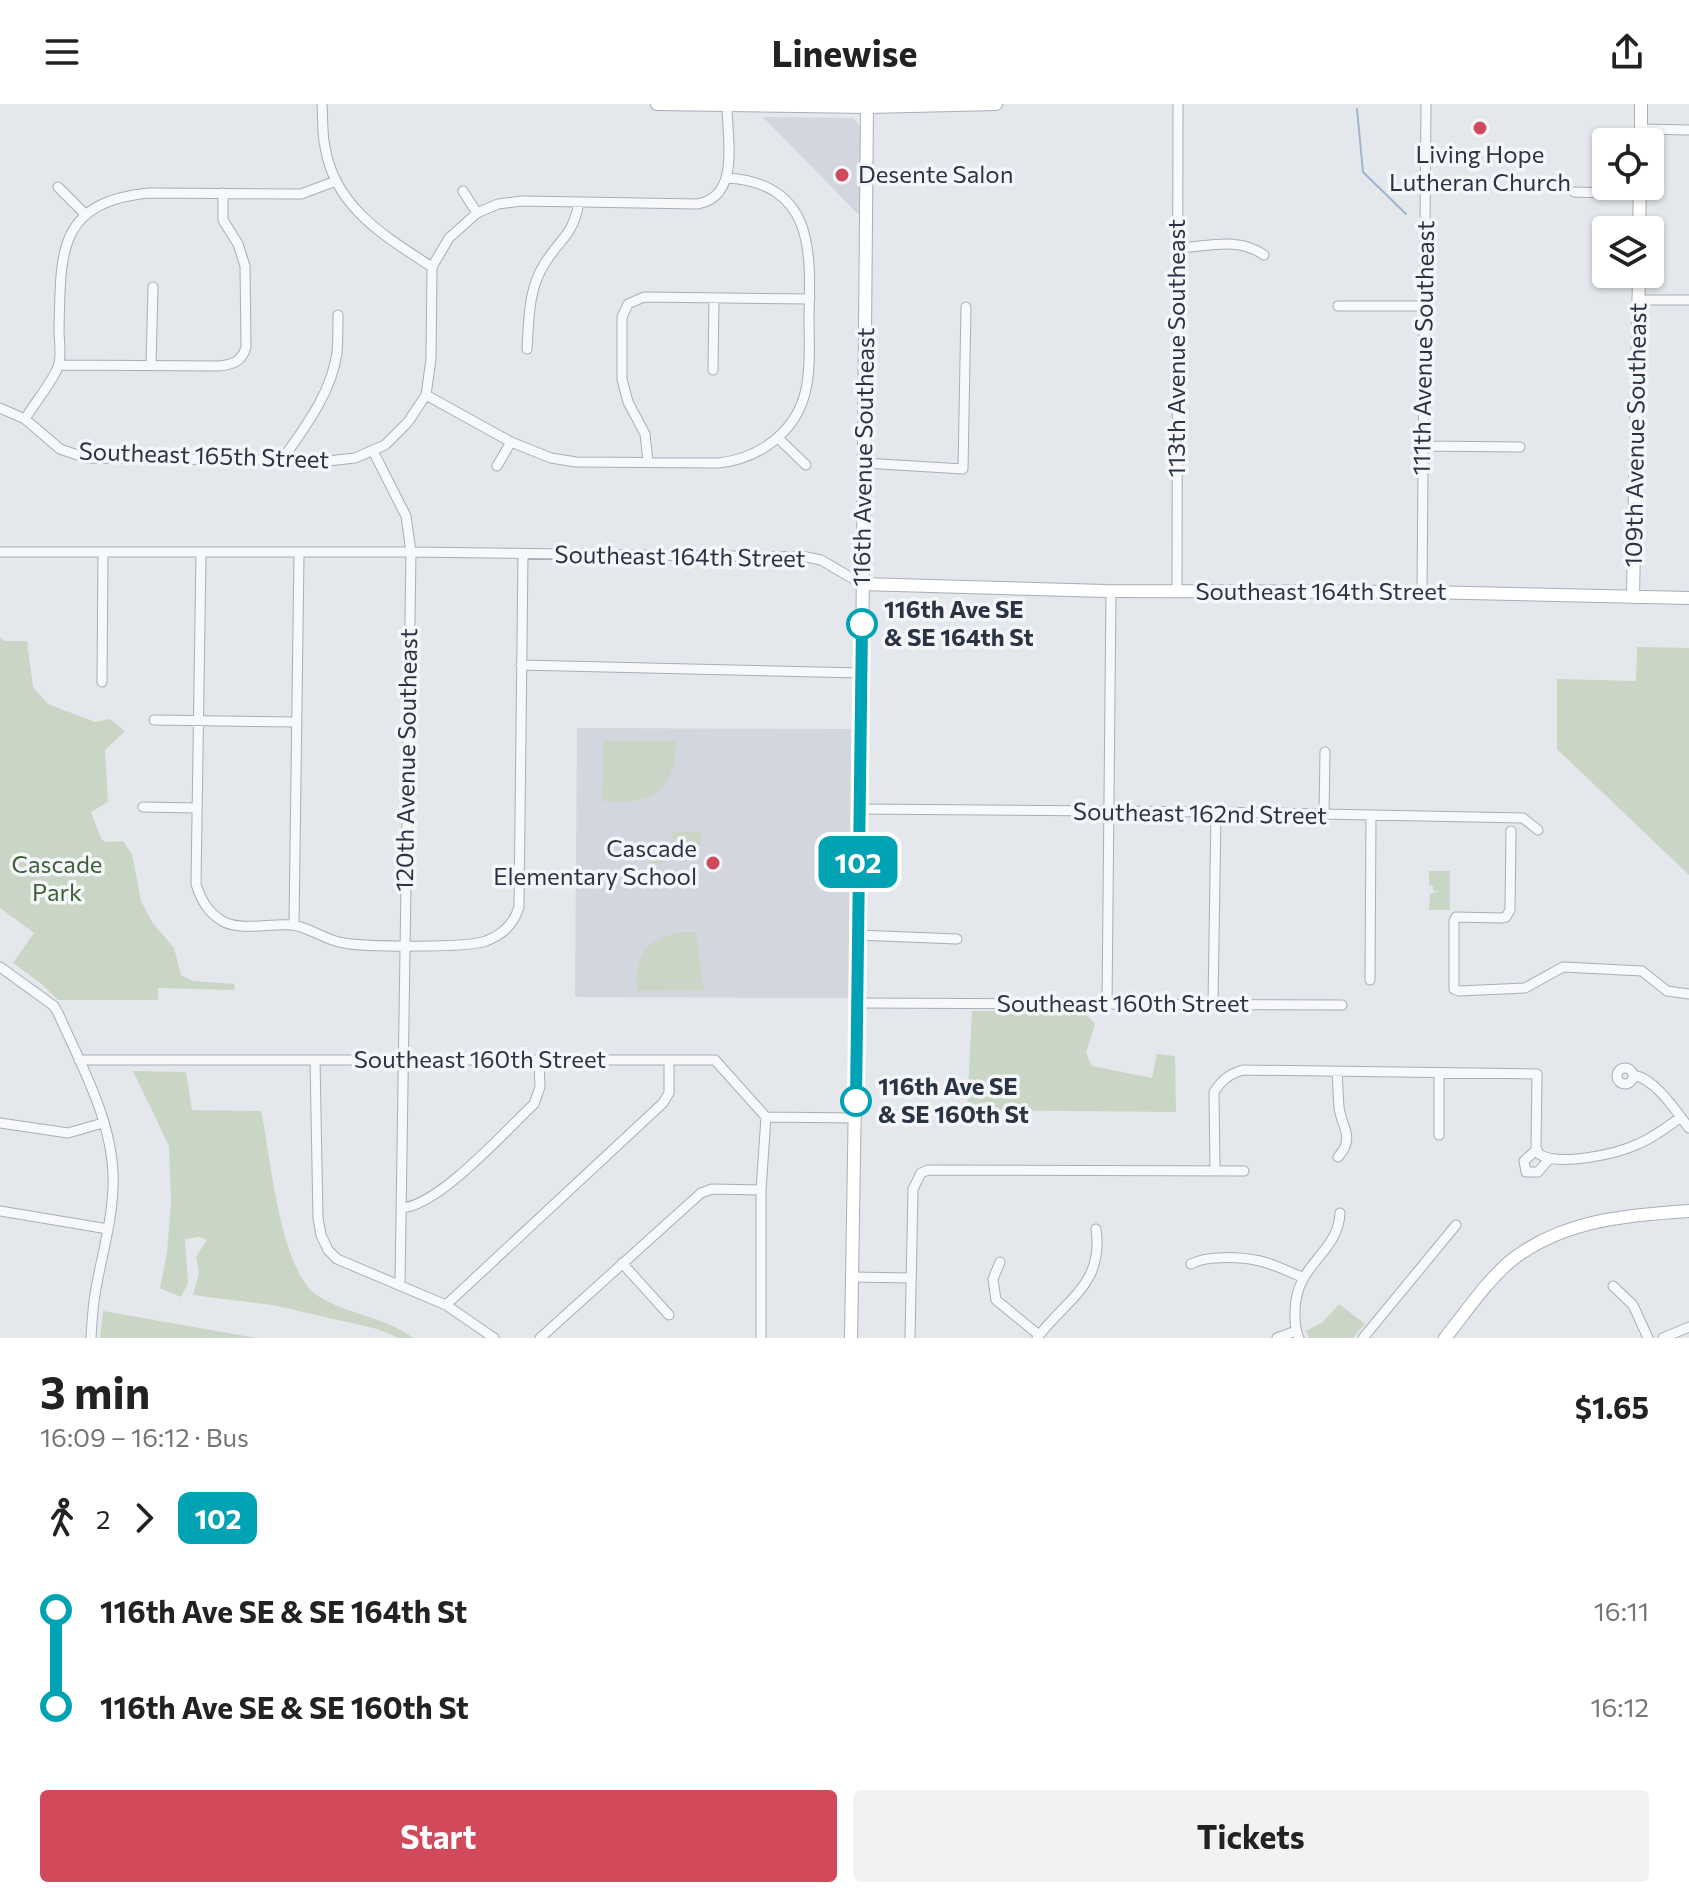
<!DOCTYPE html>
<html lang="en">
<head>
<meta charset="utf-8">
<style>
  body { margin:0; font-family:Commissioner,sans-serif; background:#f2f2f2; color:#222; height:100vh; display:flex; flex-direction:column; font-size:30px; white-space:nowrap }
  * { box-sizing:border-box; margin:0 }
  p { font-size:26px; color:#767676 }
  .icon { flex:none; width:44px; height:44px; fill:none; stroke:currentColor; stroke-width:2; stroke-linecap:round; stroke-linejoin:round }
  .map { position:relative; height:1234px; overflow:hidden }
  .drawer { display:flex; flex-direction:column; background:#fff; flex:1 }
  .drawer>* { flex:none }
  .badge { padding:0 16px; border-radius:12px; font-size:28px; line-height:52px }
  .tools { position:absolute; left:1592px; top:24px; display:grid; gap:16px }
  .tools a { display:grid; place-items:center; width:72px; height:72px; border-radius:8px; background:#fff; box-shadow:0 2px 6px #0004; font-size:40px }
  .map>.badge { position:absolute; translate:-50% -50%; box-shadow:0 0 0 4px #fff }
  .legs { display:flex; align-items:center; gap:12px; height:88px; padding:0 40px; font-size:26px }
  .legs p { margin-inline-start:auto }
  .head { display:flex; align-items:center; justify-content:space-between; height:136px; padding:0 40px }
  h1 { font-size:44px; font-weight:700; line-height:60px }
  .primary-button { display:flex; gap:16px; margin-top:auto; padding:16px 40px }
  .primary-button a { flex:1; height:92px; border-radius:8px; background:#d1495b; color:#fff; font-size:32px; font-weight:700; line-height:92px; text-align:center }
  .primary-button a+a { background:#f2f2f2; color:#222 }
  ul { padding:0 40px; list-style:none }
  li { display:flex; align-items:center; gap:28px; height:96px; font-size:30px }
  li i { display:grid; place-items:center; width:12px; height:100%; margin:0 10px; background:currentColor }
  li i::after { content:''; width:20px; height:20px; margin:-10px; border:6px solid; border-radius:50%; background:#fff }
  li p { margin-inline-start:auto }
  li:first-child i { background:linear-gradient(#0000 50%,currentColor 0) }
  li:last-child i { background:linear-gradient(currentColor 50%,#0000 0) }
  header { display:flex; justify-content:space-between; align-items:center; height:104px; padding:0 40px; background:#fff; font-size:36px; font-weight:700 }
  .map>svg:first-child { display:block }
</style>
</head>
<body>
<header><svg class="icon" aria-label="menu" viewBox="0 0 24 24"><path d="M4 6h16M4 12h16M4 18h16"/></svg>Linewise<svg class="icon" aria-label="share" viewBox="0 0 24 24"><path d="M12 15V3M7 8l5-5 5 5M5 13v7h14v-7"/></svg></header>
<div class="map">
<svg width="1689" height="1234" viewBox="0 0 1689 1234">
  <rect width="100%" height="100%" fill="#e4e7ec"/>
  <!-- built -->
  <path fill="#d2d6de" d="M763,13L852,14L857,18L860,24L859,111Z
    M577,624L851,625L849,894L575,893Z"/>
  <!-- green -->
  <path fill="#c9d6c5" d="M0,533L4,537H27L33,583L48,600L95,618L110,615L125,627L105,646L108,698L91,708L102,736L106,738L123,737L132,750L141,797L152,818L174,844L181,871L193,877L234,880L235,886L158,884V896H58L43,881L13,859L34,829L0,804Z
    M1637,543L1689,544V771L1557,645V575L1636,577Z
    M603,637H676C675,689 650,702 602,697Z
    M672,728H701V741H672Z
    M649,742H664V760L648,759Z
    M1429,767H1450V806H1429L1430,790L1440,787H1433V782L1429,781Z
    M683,828H696L704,886L637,887C634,850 648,833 683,828Z
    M972,907H1083L1095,920L1086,949L1092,962L1152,974L1157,950L1175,952L1176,1008L967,1006Z
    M133,967L186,968L192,1006L261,1007C271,1052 279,1166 318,1192C347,1211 384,1212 413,1234H399L377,1225L273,1201L193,1191L199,1169L196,1153L207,1136L199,1133L185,1135L188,1179L181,1193L160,1184L167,1149L171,1097L169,1042Z
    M1339,1200L1365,1220L1353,1234H1309L1306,1227L1323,1218Z
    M103,1207L256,1234H100Z"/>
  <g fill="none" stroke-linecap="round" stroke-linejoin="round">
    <!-- stream -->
    <path stroke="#9fb4cc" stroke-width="2" d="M1357,5L1363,68L1406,110"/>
    <!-- street casing -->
    <g stroke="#a9aeb7" stroke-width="11">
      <path id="street" d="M322,0C323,14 322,29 325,43C335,104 386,133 432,163
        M1641,25L1689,26
        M58,83L85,110
        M463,87L477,109
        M1574,88L1640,90
        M1178,144C1206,143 1238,132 1264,151
        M1639,196H1689
        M1338,202H1425
        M527,245C529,215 528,185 545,159C562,132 572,133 579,99
        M59,261L217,262C232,261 242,258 246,243L245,162L238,140L223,116V89
        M151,261L153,183
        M713,266L714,194
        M426,291L511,338L551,354L576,358L718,359C759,355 797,328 806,285C811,262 809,236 809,212C811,145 813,80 728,74
        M0,304L25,315L60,345L86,354L328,357L355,354L385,341L408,318L426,291L431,255L432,163L449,134L477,109L498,100L522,97L697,100C741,93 727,34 727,2
        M25,315C35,298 51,280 58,263C62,253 59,237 59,226C61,150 56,98 149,89L301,90L336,77
        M778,334L806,361
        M1423,342L1520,343
        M373,347L406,412L411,448L400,1180
        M282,356C305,323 331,290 337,249C338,237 338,224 338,211
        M648,358L645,330L628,298L622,275V213L628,200L644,193L810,195
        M864,359L963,365L966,203
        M497,362L511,338
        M0,448H411L806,453L821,456L862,480
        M201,450L196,780C201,796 208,809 224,818C243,827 271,819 292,821C310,823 326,837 344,839C366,843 469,844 486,837C502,831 514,820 519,803L523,450
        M1177,488L1178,0
        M1422,488L1426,0
        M521,561L862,569
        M102,578L103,449
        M154,616L296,618
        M143,703L197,704
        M859,705L1216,708L1523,714L1538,726
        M1324,711L1325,648
        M1511,727L1510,806L1506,813L1501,814L1456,813L1454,817V885L1459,887L1525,884L1563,863L1642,867L1667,887L1689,890
        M294,821L299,450
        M857,831L957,835
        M0,863L54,902L58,909C82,963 116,1023 113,1083C112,1116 103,1147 97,1179C93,1197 92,1216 91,1234
        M1370,876L1371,712
        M857,899L1342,901
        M1213,900L1216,708
        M1107,901L1111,487
        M79,956H715L766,1013L856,1014
        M315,956L318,1114L321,1131L328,1146L337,1155L446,1201L494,1234
        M1617 972a8 8 0 1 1 16 0a8 8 0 1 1-16 0Z
        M1337,969C1338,980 1338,992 1339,1003C1341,1023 1356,1033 1338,1053
        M1439,970V1031
        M1633,971C1656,975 1675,1006 1689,1024
        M0,1019L68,1029L103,1019
        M1537,1045L1524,1057L1526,1068H1538L1549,1055
        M1215,1067L1214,988C1222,976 1229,970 1243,966L1537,970L1536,1043L1539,1050C1558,1063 1617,1050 1638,1040C1653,1034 1667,1023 1681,1013
        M401,1104C438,1103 506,1026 534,1000L540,983L539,956
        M0,1107L108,1125
        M1000,1158L993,1175L996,1196L1039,1231
        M622,1159L669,1211
        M1191,1160C1208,1151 1241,1153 1260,1157C1274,1160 1289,1168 1302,1173
        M852,1173L910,1174
        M1613,1182L1633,1201L1648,1234
        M446,1201L663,999L669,989V956
        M540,1234L701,1089L712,1085L761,1086
        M761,1234V1086L766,1013
        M910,1234L913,1085L921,1069L928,1066L1244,1067
        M1037,1234C1066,1195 1104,1181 1096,1125
        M1277,1234L1296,1227
        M1299,1234C1295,1226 1295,1218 1295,1210C1294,1159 1338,1151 1340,1109
        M1363,1234L1456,1121
        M1663,1234L1689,1223"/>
    </g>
    <!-- secondary casing -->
    <g stroke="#a9aeb7" stroke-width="14">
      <path id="secondary" d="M657,0L867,3L996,0
        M1641,38V0
        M1639,126L1640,82
        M862,480L1106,487L1422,488L1689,494
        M1633,493L1639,170
        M851,1234L862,569L867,0
        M1445,1234C1466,1208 1487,1176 1513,1155C1564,1116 1627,1111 1689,1107"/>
    </g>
    <!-- street -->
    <use href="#street" stroke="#f7f8fa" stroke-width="9"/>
    <!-- secondary -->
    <use href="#secondary" stroke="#fff" stroke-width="12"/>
  </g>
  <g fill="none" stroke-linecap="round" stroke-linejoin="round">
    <!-- line-1 casing -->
    <g stroke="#fff" stroke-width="18">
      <path id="line-1" d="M856,997L862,520"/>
    </g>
    <!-- line-1 -->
    <use href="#line-1" stroke="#00a3b4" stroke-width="12"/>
  </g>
  <!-- markers -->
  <g fill="#d1495b" stroke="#f4f6f9" stroke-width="3">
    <circle cx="1480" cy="24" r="8"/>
    <circle cx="842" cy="71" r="8"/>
    <circle cx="713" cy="759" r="8"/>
  </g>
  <g fill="#fff" stroke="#00a3b4" stroke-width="4">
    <circle cx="862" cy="520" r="14"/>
    <circle cx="856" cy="997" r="14"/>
  </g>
  <g text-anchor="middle" stroke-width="7" stroke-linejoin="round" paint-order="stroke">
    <!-- poi labels -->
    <g font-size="24" fill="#2b3445" stroke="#f4f6f9">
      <text x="1480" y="59">Living Hope<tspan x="1480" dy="28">Lutheran Church</tspan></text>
      <text x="858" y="79" text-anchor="start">Desente Salon</text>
      <text x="697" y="753" text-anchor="end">Cascade<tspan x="697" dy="28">Elementary School</tspan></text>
    </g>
    <!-- street labels -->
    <g font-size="24" fill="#2b3445" stroke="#f4f6f9">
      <text transform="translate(1177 244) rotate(-90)" y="8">113th Avenue Southeast</text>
      <text transform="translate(1424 244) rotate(-89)" y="8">111th Avenue Southeast</text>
      <text transform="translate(1636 331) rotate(-89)" y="8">109th Avenue Southeast</text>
      <text transform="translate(204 352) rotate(2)" y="8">Southeast 165th Street</text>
      <text transform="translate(864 353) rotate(-89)" y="8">116th Avenue Southeast</text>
      <text transform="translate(680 453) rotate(1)" y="8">Southeast 164th Street</text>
      <text x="1321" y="496">Southeast 164th Street</text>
      <text transform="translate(407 656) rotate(-89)" y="8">120th Avenue Southeast</text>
      <text transform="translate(1200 710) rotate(1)" y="8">Southeast 162nd Street</text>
      <text x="1123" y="908">Southeast 160th Street</text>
      <text x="480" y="964">Southeast 160th Street</text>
    </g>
    <!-- stop labels -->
    <g font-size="24" font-weight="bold" fill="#2b3445" stroke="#f4f6f9" text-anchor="start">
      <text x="884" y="514">116th Ave SE<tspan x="884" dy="28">&amp; SE 164th St</tspan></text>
      <text x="878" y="991">116th Ave SE<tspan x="878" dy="28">&amp; SE 160th St</tspan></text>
    </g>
    <!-- park labels -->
    <g font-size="24" fill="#3f6138" stroke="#f4f6f9">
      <text x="57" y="769">Cascade<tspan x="57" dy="28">Park</tspan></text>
    </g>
  </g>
</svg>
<div class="tools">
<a><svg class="icon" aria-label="locate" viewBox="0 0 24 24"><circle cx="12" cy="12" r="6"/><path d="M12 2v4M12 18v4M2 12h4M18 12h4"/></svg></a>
<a><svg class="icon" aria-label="layers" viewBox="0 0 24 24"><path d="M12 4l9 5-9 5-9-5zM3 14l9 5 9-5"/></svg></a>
</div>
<b class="badge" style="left:858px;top:758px;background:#00a3b4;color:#fff">102</b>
</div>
<section class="drawer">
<div class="head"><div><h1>3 min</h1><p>16:09 – 16:12 · Bus</p></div><b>$1.65</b></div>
<div class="legs"><svg class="icon" aria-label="walk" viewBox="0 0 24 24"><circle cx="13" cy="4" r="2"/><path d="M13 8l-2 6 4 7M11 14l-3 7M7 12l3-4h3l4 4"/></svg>2<svg class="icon" aria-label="forward" viewBox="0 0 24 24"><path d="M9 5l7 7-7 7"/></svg><b class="badge" style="background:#00a3b4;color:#fff">102</b></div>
<ul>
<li><i style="color:#00a3b4"></i><b>116th Ave SE &amp; SE 164th St</b><p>16:11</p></li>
<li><i style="color:#00a3b4"></i><b>116th Ave SE &amp; SE 160th St</b><p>16:12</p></li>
</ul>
<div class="primary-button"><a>Start</a><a>Tickets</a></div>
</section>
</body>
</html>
